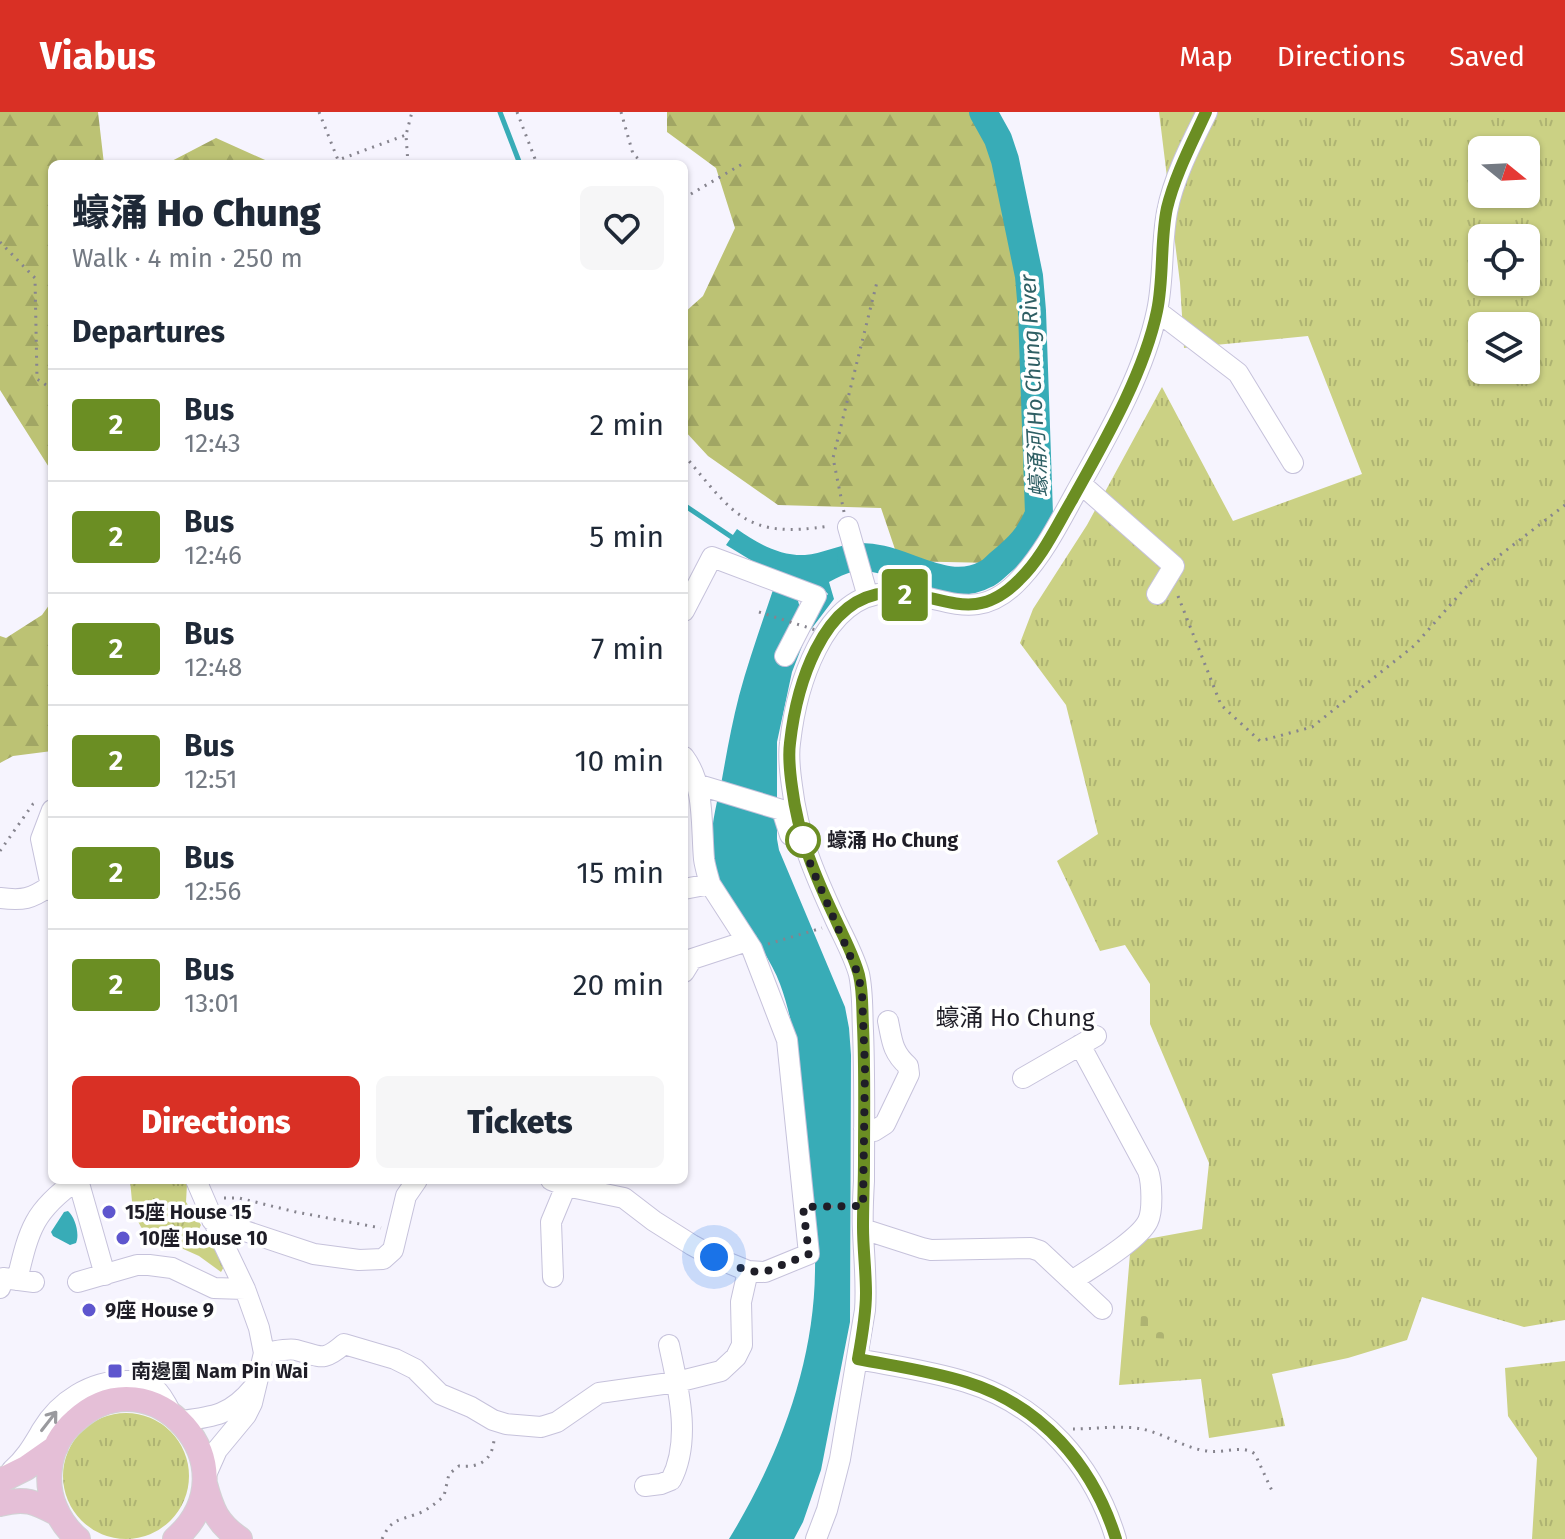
<!DOCTYPE html>
<html lang="en">
<head>
<meta charset="utf-8">
<style>
  body { margin:0; font-family:"Fira Sans","Noto Sans TC",sans-serif; background:#f6f6f7; color:#1f2937; height:100vh; display:flex; flex-direction:column; font-size:30px; white-space:nowrap }
  * { box-sizing:border-box; margin:0 }
  p { font-size:26px; color:#747a83 }
  .icon { flex:none; width:44px; height:44px; fill:none; stroke:currentColor; stroke-width:2; stroke-linecap:round; stroke-linejoin:round }
  .map { position:relative; flex:1; overflow:hidden }
  .sheet { position:absolute; left:48px; top:48px; width:640px; height:1024px; display:flex; flex-direction:column; background:#fff; border-radius:12px; box-shadow:0 2px 6px #0004 }
  .sheet>* { flex:none }
  .badge { padding:0 16px; border-radius:6px; font-size:28px; line-height:52px }
  .needle { width:52px; rotate:108deg }
  .tools { position:absolute; left:1468px; top:24px; display:grid; gap:16px }
  .tools a { display:grid; place-items:center; width:72px; height:72px; border-radius:12px; background:#fff; box-shadow:0 2px 6px #0004; font-size:40px }
  .you { position:absolute; width:40px; height:40px; margin:-20px; border:6px solid #fff; border-radius:50%; background:#1a73e8; box-shadow:0 0 0 12px #1a73e833 }
  .map>.badge { position:absolute; translate:-50% -50%; box-shadow:0 0 0 4px #fff }
  h2 { padding:0 24px; font-size:30px; line-height:72px }
  .round { display:grid; place-items:center; flex:none; width:84px; height:84px; border-radius:12px; background:#f6f6f7 }
  .head { display:flex; align-items:center; justify-content:space-between; height:136px; padding:0 24px }
  h1 { font-size:38px; font-weight:800; line-height:60px }
  .button { display:flex; gap:16px; margin-top:auto; padding:16px 24px }
  .button a { flex:1; height:92px; border-radius:12px; background:#d93025; color:#fff; font-size:32px; font-weight:800; line-height:92px; text-align:center }
  .button a+a { background:#f6f6f7; color:#1f2937 }
  ul { padding:0; list-style:none }
  li { display:flex; align-items:center; gap:24px; height:112px; padding:0 24px; border-top:2px solid #e0e1e3 }
  li div { flex:1 }
  li b { display:block; font-size:30px }
  li em { font-style:normal }
  li .badge { min-width:88px; font-weight:700; text-align:center }
  header { display:flex; align-items:center; gap:48px; box-sizing:border-box; height:112px; padding:0 40px; background:#d93025; color:#fff }
  header strong { font-size:38px }
  nav { display:flex; gap:44px; margin-inline-start:auto; font-size:28px }
  .map>svg:first-child { display:block }
</style>
</head>
<body>
<header>
<strong>Viabus</strong>
<nav><a>Map</a><a>Directions</a><a>Saved</a></nav>
</header>
<div class="map">
<svg width="1565" height="1427" viewBox="0 0 1565 1427">
  <defs>
    <pattern id="grass-tufts" width="24" height="20" patternUnits="userSpaceOnUse" patternTransform="scale(2)"><rect width="24" height="20" fill="#cbd184"/><path d="M3 7l-1-3M5 7V3M7 7l1-3M15 17l-1-3M17 17v-4M19 17l1-3" fill="none" stroke="#aeb372"/></pattern>
    <pattern id="forest-firs" width="22" height="20" patternUnits="userSpaceOnUse" patternTransform="scale(2)"><rect width="22" height="20" fill="#bcc274"/><path d="M5 1l3.5 6h-7zM16 11l3.5 6h-7z" fill="#a1a664"/></pattern>
    <pattern id="cemetery-stones" width="16" height="16" patternUnits="userSpaceOnUse" patternTransform="scale(2)"><rect width="16" height="16" fill="#cbd184"/><path d="M2 7V4a2 2 0 0 1 4 0v3zM10 15v-3a2 2 0 0 1 4 0v3z" fill="#aeb372"/></pattern>
  </defs>
  <rect width="100%" height="100%" fill="#f6f4fe"/>
  <!-- grass -->
  <path fill="url(#grass-tufts)" fill-rule="evenodd" d="M1159,0H1565V1208L1524,1215L1422,1185L1407,1228L1348,1246L1272,1262L1285,1314L1209,1326L1201,1267L1119,1273L1131,1130L1202,1117L1209,1051L1150,912V872L1125,833L1100,839L1057,749L1098,722L1066,593L1020,531L1033,497L1087,413L1162,275L1233,409L1362,362L1308,224L1184,236L1180,171ZM1482,38H1526V82H1482ZM1482,126H1526V170H1482ZM1482,214H1526V258H1482Z
    M130,1068H185L187,1072L186,1090L201,1113L198,1119L205,1131L217,1135L225,1153L221,1160L199,1144L170,1131L153,1126L146,1121L141,1115L133,1100Z
    M1565,1249V1427H1532L1537,1346L1508,1304L1505,1256Z
    M63 1364a63 63 0 1 1 126 0a63 63 0 1 1-126 0Z"/>
  <!-- forest -->
  <path fill="url(#forest-firs)" d="M0,0H98L104,52H52V360L0,278Z
    M667,0H990L1013,34L1042,183L1043,322L1049,395L993,451L899,449L881,396L778,393L708,344L684,318V201L703,184L735,116L716,56L667,20Z
    M216,26L274,52H166Z
    M52,489V639L13,644L0,651V524L6,526L42,503Z"/>
  <!-- cemetery -->
  <path fill="url(#cemetery-stones)" d="M1141,1203L1171,1205L1170,1227L1140,1225Z"/>
  <!-- water -->
  <path fill="#38acb7" d="M737,417C757,431 779,444 805,443C822,442 837,433 854,432C866,431 879,437 890,441L888,457C863,456 851,458 829,470L834,487L806,524L792,560L777,630V727L779,738L845,895L849,916L851,943L850,1210L821,1358L803,1410L794,1427H729C778,1347 814,1254 815,1159C816,1115 809,1071 805,1027C801,975 798,921 780,872C765,830 714,781 712,739C710,715 717,691 722,667C727,639 732,611 739,584C749,547 762,511 774,475L797,485L801,500L820,492L828,482L820,474L814,476L762,455L726,433Z
    M68,1099C75,1105 80,1122 76,1131L70,1133L53,1124L51,1120L64,1100Z"/>
  <g fill="none" stroke-linecap="round" stroke-linejoin="round">
    <!-- stream -->
    <path stroke="#38acb7" stroke-width="5" d="M500,0L520,52
      M684,393L736,428"/>
    <!-- river -->
    <path stroke="#38acb7" stroke-width="28" d="M851,446C897,438 942,486 986,462C991,460 996,454 1001,450C1020,434 1029,425 1039,402L1032,199L1029,164L1005,48L998,27L983,0"/>
    <!-- minor casing -->
    <g stroke="#c6c2db" stroke-width="22">
      <path id="minor" d="M1157,199L1238,261L1293,351
        M1081,372L1174,454L1157,482
        M848,415L868,485
        M684,499L712,445L816,484L785,544
        M684,645C705,673 701,713 704,747C705,755 708,764 710,772L684,777
        M696,672L782,698L790,723
        M52,698L41,727L52,779
        M0,786C23,789 31,787 50,774
        M684,860L692,847L747,829
        M1023,966L1096,924
        M864,1017L874,1019L885,1012L909,962L908,954C892,940 892,928 888,909
        M78,1068L105,1163
        M196,1068L224,1133L245,1177L259,1216L264,1241L252,1291L246,1303L217,1338L205,1365
        M551,1068L566,1074L624,1086L654,1109L692,1133L714,1145L748,1159L765,1160L809,1142L787,928L752,837L710,772
        M212,1108L314,1142L359,1148L383,1147L393,1138L406,1084L417,1068
        M863,1117L922,1136L931,1138L1031,1136L1040,1139L1102,1197
        M553,1165L551,1110L566,1074
        M17,1168C29,1118 33,1099 77,1068
        M1072,1169C1091,1156 1139,1128 1148,1109C1153,1099 1152,1070 1148,1059L1080,933
        M78,1170L137,1153H149L172,1156L214,1176L245,1177
        M0,1176L3,1166L34,1170
        M264,1241C274,1240 287,1236 296,1238C321,1244 322,1251 344,1232L395,1247L415,1257L440,1282L471,1295L493,1308L506,1312L541,1315L557,1310L599,1281L677,1270L721,1259L736,1245L742,1233L741,1190L748,1159
        M858,1247C894,1254 931,1259 966,1270C1041,1293 1094,1353 1116,1427
        M181,1309C213,1305 231,1303 253,1276
        M12,1358C26,1346 33,1333 42,1318C59,1289 91,1269 125,1269C153,1268 160,1278 171,1301
        M645,1374L661,1372L671,1368C692,1328 678,1275 669,1233
        M816,1427L827,1398L840,1347L865,1198C867,1172 864,1146 863,1119C862,1103 863,1086 864,1069C864,1019 865,969 863,919C862,900 863,880 859,862C854,844 844,826 836,809C815,763 798,725 792,674C790,660 788,645 790,631C796,577 822,484 887,481C941,479 975,517 1021,466C1044,441 1059,411 1075,382C1106,326 1144,262 1157,199C1164,167 1161,132 1167,100C1173,67 1192,30 1207,0"/>
    </g>
    <!-- major casing -->
    <g stroke="#d2d2d4" stroke-width="26">
      <path id="major" d="M0,1369L26,1356L56,1335
        M205,1372C212,1398 217,1411 240,1427
        M0,1392C25,1385 35,1390 58,1402
        M78,1427C58,1410 46,1383 50,1356C52,1338 61,1321 75,1309C151,1238 257,1355 175,1427"/>
    </g>
    <!-- path -->
    <path stroke="#86848e" stroke-width="3" stroke-dasharray="2 6" stroke-linecap="butt" d="M319,0L338,48L406,23
      M517,0L537,52
      M621,0L633,42L644,52
      M408,52L406,23L412,0
      M684,86L744,51
      M0,130L35,166L37,267L52,277
      M684,343C735,403 745,427 830,414
      M844,400L833,346L877,170
      M1178,484L1221,593L1260,629L1312,615L1415,533L1482,457L1565,393
      M0,739L33,692L35,691
      M768,832L822,816
      M224,1086H239L296,1100L381,1116
      M823,1095L847,1094
      M1073,1317C1094,1317 1122,1313 1142,1317C1165,1322 1184,1336 1207,1339C1223,1342 1242,1332 1255,1342L1273,1381
      M382,1427C391,1408 396,1409 414,1403C425,1400 435,1392 444,1384L449,1362L459,1354C479,1356 492,1349 494,1328"/>
    <!-- minor -->
    <use href="#minor" stroke="#fff" stroke-width="20"/>
    <!-- major -->
    <use href="#major" stroke="#e5bfd7" stroke-width="24"/>
    <!-- path-bridge -->
    <path stroke="#86848e" stroke-width="3" stroke-dasharray="2 6" stroke-linecap="butt" d="M759,500L825,521"/>
  </g>
  <!-- one-way arrows -->
  <defs><path id="oneway-shaft" d="M-6 0H5M1.5-3L5.5 0L1.5 3" fill="none" stroke-width="1.6" stroke-linecap="round" stroke-linejoin="round" transform="scale(2)"/></defs>
  <use stroke="#9a9a9e" href="#oneway-shaft" transform="translate(49 1309) rotate(-52)"/>
  <g fill="none" stroke-linecap="round" stroke-linejoin="round">
    <!-- line casing -->
    <g stroke="#fff" stroke-width="18">
      <path id="line" d="M1116,1427C1093,1353 1041,1293 966,1270C931,1259 894,1254 858,1247C862,1225 866,1203 866,1181C866,1159 863,1137 863,1115C863,1092 864,1070 864,1048C864,1003 865,959 863,914C862,897 863,880 859,863C854,844 844,826 836,808C815,764 798,724 792,675C790,661 788,646 790,631C796,577 821,485 887,481C940,478 972,516 1019,468C1042,446 1056,415 1072,388C1103,332 1144,262 1157,199C1164,166 1160,129 1167,96C1175,63 1192,31 1206,0"/>
    </g>
    <!-- line -->
    <use href="#line" stroke="#6b8e23" stroke-width="12"/>
    <!-- walk -->
    <path stroke="#1f1e27" stroke-width="8" stroke-dasharray="0 14.4" d="M714,1145L748,1159L765,1160L809,1142L803,1095L863,1094L865,956L862,881L858,862L811,754L803,728"/>
  </g>
  <!-- markers -->
  <circle fill="#fff" stroke="#6b8e23" stroke-width="4" cx="803" cy="728" r="16"/>
  <g fill="#5e56ce" stroke="#fff" stroke-width="3">
    <circle cx="109" cy="1100" r="8"/>
    <circle cx="123" cy="1126" r="8"/>
    <circle cx="89" cy="1198" r="8"/>
    <rect x="107" y="1251" width="16" height="16" rx="4"/>
  </g>
  <g text-anchor="middle" stroke-width="7" stroke-linejoin="round" paint-order="stroke">
    <!-- stop labels -->
    <g font-size="20" font-weight="bold" fill="#1f1e27" stroke="#fff" text-anchor="start">
      <text x="827" y="735">蠔涌 Ho Chung</text>
    </g>
    <!-- poi labels -->
    <g font-size="20" font-weight="bold" fill="#1f1e27" stroke="#fff" text-anchor="start">
      <text x="125" y="1107">15座 House 15</text>
      <text x="139" y="1133">10座 House 10</text>
      <text x="105" y="1205">9座 House 9</text>
      <text x="131" y="1266">南邊圍 Nam Pin Wai</text>
    </g>
    <!-- water labels -->
    <g font-size="22" font-style="italic" fill="#2f5f64" stroke="#fff">
      <text transform="translate(1033 274) rotate(-93)" y="8">蠔涌河 Ho Chung River</text>
    </g>
    <!-- quarter labels -->
    <g font-size="24" fill="#1f1e27" stroke="#fff">
      <text x="1015" y="914">蠔涌 Ho Chung</text>
    </g>
  </g>
</svg>
<div class="tools">
<a><svg class="needle" viewBox="-14 -14 28 28"><path d="M0-13l5 13h-10z" fill="#e53935"/><path d="M0 13l5-13h-10z" fill="#747a83"/></svg></a>
<a><svg class="icon" aria-label="locate" viewBox="0 0 24 24"><circle cx="12" cy="12" r="6"/><path d="M12 2v4M12 18v4M2 12h4M18 12h4"/></svg></a>
<a><svg class="icon" aria-label="layers" viewBox="0 0 24 24"><path d="M12 4l9 5-9 5-9-5zM3 14l9 5 9-5"/></svg></a>
</div>
<div class="you" style="left:714px;top:1145px"></div>
<b class="badge" style="left:905px;top:483px;background:#6b8e23;color:#fff">2</b>
<section class="sheet">
<div class="head"><div><h1>蠔涌 Ho Chung</h1><p>Walk · 4 min · 250 m</p></div><a class="round"><svg class="icon" aria-label="heart" viewBox="0 0 24 24"><path d="M12 20l-8-8c-3-5 5-10 8-4 3-6 11-1 8 4z"/></svg></a></div>
<h2>Departures</h2>
<ul>
<li><span class="badge" style="background:#6b8e23;color:#fff">2</span><div><b>Bus</b><p>12:43</p></div><em>2 min</em></li>
<li><span class="badge" style="background:#6b8e23;color:#fff">2</span><div><b>Bus</b><p>12:46</p></div><em>5 min</em></li>
<li><span class="badge" style="background:#6b8e23;color:#fff">2</span><div><b>Bus</b><p>12:48</p></div><em>7 min</em></li>
<li><span class="badge" style="background:#6b8e23;color:#fff">2</span><div><b>Bus</b><p>12:51</p></div><em>10 min</em></li>
<li><span class="badge" style="background:#6b8e23;color:#fff">2</span><div><b>Bus</b><p>12:56</p></div><em>15 min</em></li>
<li><span class="badge" style="background:#6b8e23;color:#fff">2</span><div><b>Bus</b><p>13:01</p></div><em>20 min</em></li>
</ul>
<div class="button"><a>Directions</a><a>Tickets</a></div>
</section>
</div>
</body>
</html>
